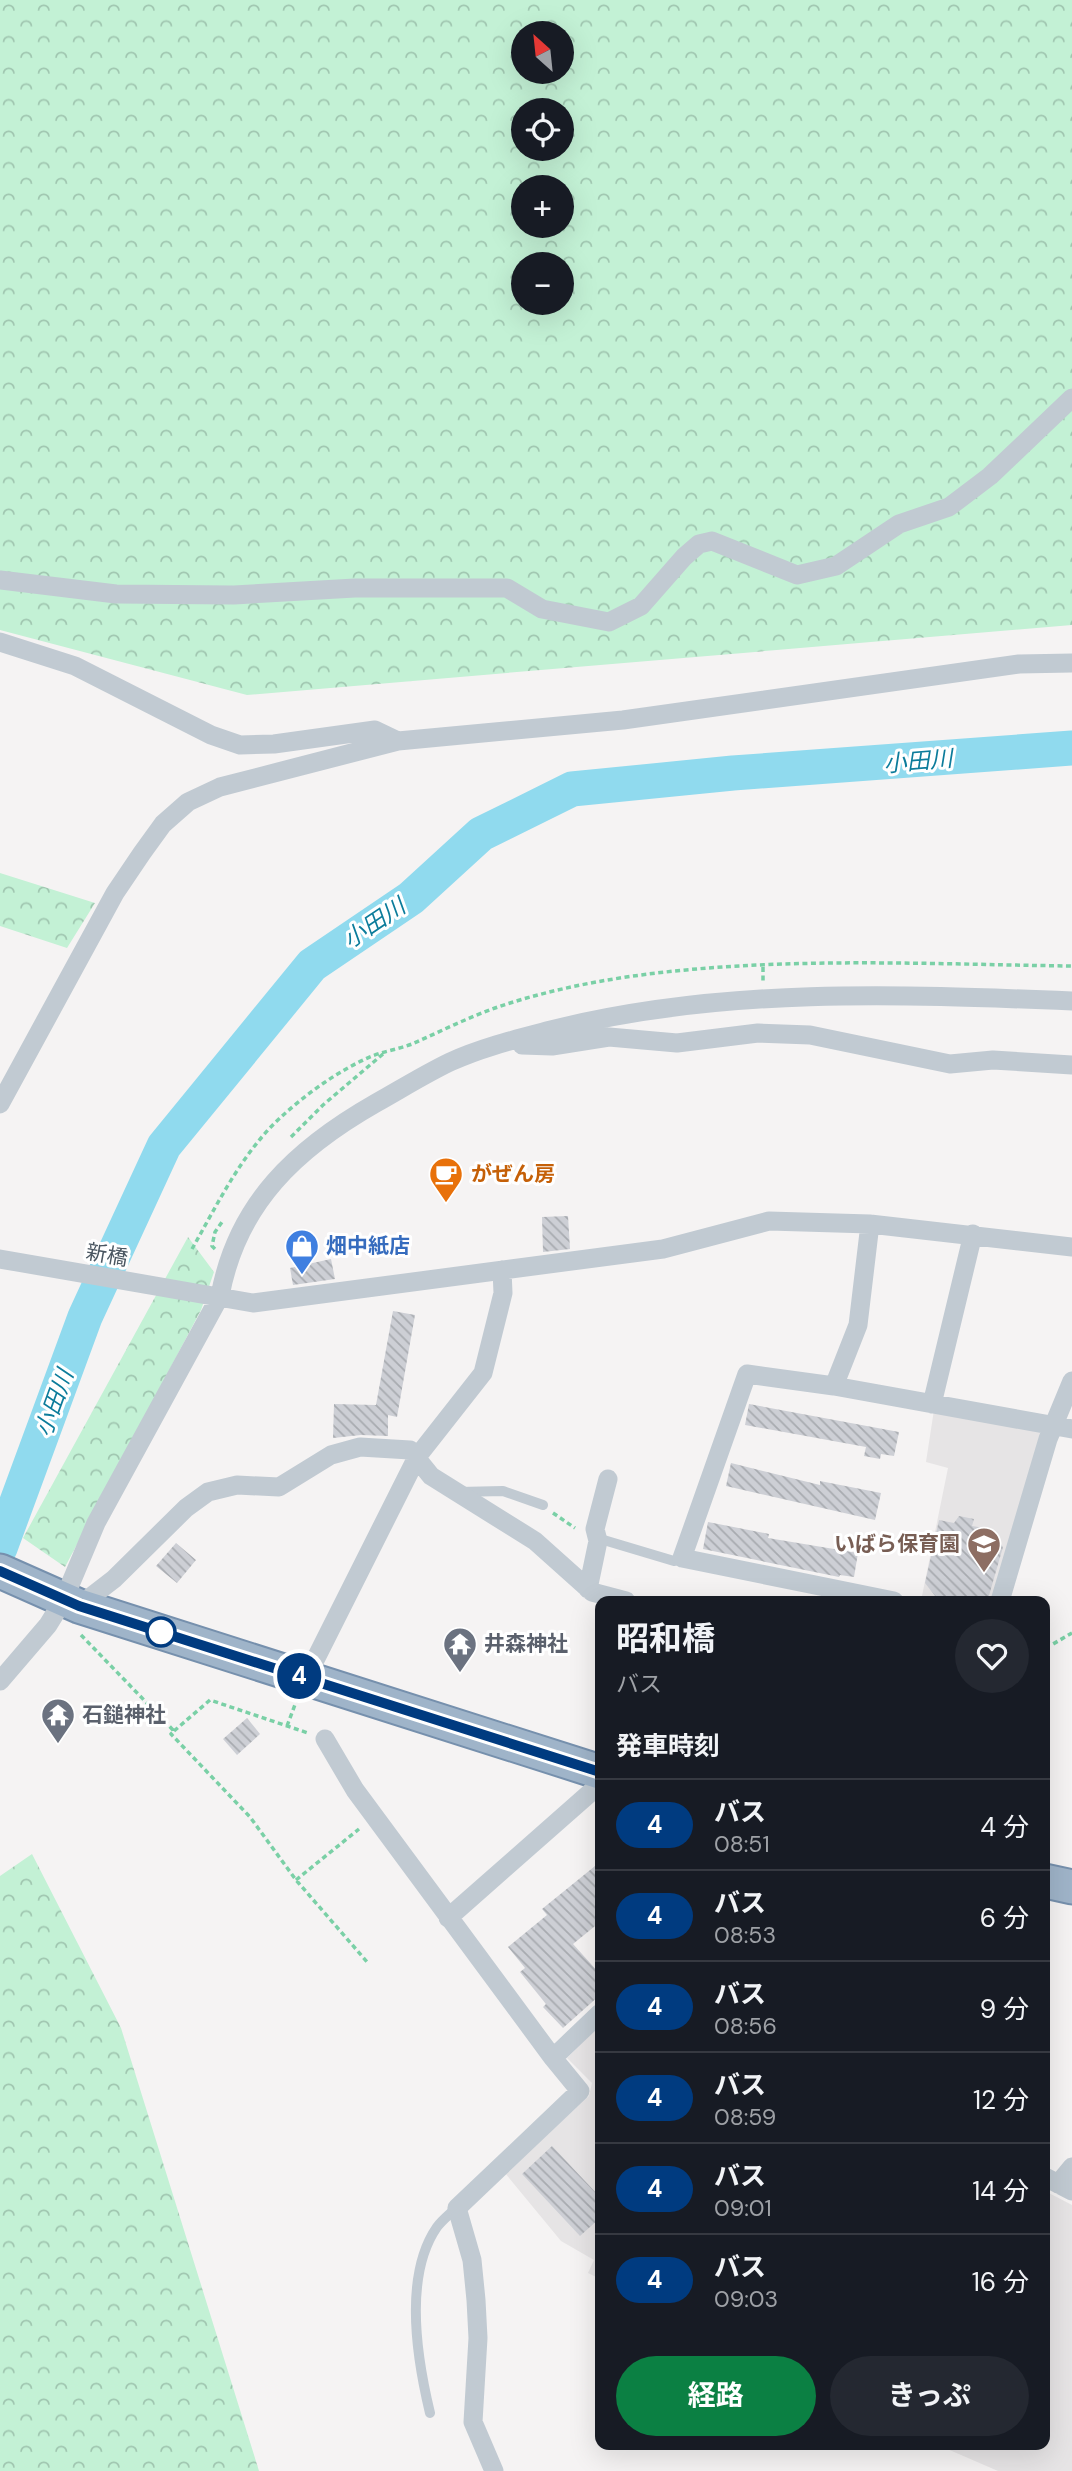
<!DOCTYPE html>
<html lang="ja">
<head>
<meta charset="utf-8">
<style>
  body { margin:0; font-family:"DM Sans","Noto Sans JP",sans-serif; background:#242831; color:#f1f3f6; height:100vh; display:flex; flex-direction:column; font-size:26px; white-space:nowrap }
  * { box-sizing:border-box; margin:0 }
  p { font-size:23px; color:#9ea1a6 }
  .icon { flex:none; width:38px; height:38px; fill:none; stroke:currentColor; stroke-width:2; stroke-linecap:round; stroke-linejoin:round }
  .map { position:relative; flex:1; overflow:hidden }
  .panel { position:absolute; left:595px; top:1596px; width:455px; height:854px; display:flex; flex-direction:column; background:#171b24; border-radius:14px; box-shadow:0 7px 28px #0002 }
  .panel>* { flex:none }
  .badge { padding:0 14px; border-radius:23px; font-size:24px; line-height:46px }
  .needle { width:46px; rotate:333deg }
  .controls { position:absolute; left:511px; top:21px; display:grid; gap:14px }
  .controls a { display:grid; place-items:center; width:63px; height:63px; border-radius:50%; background:#171b24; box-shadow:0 7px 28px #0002; font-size:35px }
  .map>.badge { position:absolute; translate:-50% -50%; box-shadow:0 0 0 4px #fff }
  h2 { padding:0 21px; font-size:26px; line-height:63px }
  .round { display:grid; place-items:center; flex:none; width:74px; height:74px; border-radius:37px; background:#242831 }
  .summary { display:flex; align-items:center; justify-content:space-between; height:119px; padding:0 21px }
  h1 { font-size:33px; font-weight:700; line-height:52px }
  .primary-button { display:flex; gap:14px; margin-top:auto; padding:14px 21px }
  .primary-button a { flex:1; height:80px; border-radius:42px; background:#0b8043; color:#fff; font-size:28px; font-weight:700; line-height:80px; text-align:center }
  .primary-button a+a { background:#242831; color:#f1f3f6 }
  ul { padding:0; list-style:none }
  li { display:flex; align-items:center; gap:21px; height:91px; padding:0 21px; border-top:2px solid #363941 }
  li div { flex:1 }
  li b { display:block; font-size:26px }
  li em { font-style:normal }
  li .badge { min-width:77px; font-weight:700; text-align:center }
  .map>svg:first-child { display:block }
</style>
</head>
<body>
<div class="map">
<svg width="1072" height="2471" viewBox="0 0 1072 2471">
  <defs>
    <pattern id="forest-crowns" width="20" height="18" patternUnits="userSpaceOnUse" patternTransform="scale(1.75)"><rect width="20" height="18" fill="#c3f1d5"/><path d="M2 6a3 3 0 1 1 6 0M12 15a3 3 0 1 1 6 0" fill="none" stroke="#a0c6b0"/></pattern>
    <pattern id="building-back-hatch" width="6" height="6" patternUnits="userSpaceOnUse" patternTransform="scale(1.75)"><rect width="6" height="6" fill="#cdcfd5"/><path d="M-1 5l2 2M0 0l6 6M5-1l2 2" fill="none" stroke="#a8abb0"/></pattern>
  </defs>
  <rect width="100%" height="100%" fill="#f5f3f3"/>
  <!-- education -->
  <path fill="#e6e4e5" d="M934,1410L1038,1429L1042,1437L993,1601H921L948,1468L926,1462Z
    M600,2025V2279L588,2273L594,2260L561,2241L505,2173L589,2096L592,2083L567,2058Z
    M1045,2191L1072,2205V2471H998L938,2445H1045Z"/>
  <!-- forest -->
  <path fill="url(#forest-crowns)" fill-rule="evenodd" d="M0,0H1072V625L247,695L0,630ZM523,33H562V72H523ZM523,110H562V149H523ZM523,187H562V226H523ZM523,264H562V303H523Z
    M0,873L95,903L67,948L0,926Z
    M188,1237L214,1272L201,1310L65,1567L23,1538Z
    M32,1854L121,2028L259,2471H0V1876Z"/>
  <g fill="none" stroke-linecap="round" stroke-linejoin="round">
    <!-- river -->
    <path stroke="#90daee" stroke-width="35" d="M0,1548L85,1317L164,1146L312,965L411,898L481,834L572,789L733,773L1072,748"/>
  </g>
  <!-- building -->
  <path fill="url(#building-back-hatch)" d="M568,1216L570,1249L543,1252L542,1217Z
    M331,1259L335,1279L293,1285L290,1268Z
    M393,1311L415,1315L397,1417L388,1415V1436L361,1435L333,1438L334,1404L376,1405Z
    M749,1404L899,1432L894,1456L881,1454L880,1459L864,1456L866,1447L745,1425Z
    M731,1463L820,1485V1481L881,1493L875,1520L726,1486Z
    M959,1516L974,1519L972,1526L991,1529L1003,1547L988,1599L984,1601H939L925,1583L939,1520L954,1523Z
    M708,1522L769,1534L768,1538L858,1553L854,1577L840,1575L839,1577L703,1549Z
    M176,1543L196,1560L177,1583L156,1566Z
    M247,1718L260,1734L237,1755L223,1739Z
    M600,1862V1922L573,1944L600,1974V1995L563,2028L543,2007L546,2004L520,1972L525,1968L508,1947L547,1915L542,1909Z
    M552,2146L600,2197V2218L580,2236L522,2174Z"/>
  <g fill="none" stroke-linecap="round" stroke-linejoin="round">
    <!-- trunk casing -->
    <g stroke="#7690ad" stroke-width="37">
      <path id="trunk" d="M0,1571L79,1606L600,1772
        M1045,1881L1072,1887"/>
    </g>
    <!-- path -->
    <path stroke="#7ad0a6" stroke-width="3.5" stroke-dasharray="5 3.5" stroke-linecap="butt" d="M763,967V982
      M291,1137L323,1105L383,1054
      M192,1249C217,1205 242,1153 280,1118C306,1094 339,1070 372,1056C385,1051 399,1049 412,1044C439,1032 467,1018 495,1008C665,949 893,964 1072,966
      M215,1249L212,1246L215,1232L222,1222
      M553,1513L575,1528
      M81,1635L174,1731L171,1734L250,1817L296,1880L368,1963
      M1045,1642L1053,1644L1072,1633
      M287,1726L296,1702
      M174,1731L210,1700L308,1733
      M296,1880L359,1829"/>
    <!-- service -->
    <path stroke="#c1cad2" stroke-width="10" d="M459,1492L503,1491L543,1505
      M597,1538L674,1561L682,1558
      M430,2413C417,2359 403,2276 437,2227C442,2220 450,2214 456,2208"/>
    <!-- minor -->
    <path stroke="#c1cad2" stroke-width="19" d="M0,580L116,594L234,595L355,588H507L542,609L609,622L641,606L684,557L699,544L712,541L797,575L836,566L899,524L949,507L990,476L1072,398
      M0,642L75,666L211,735L240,745L274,744L375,730L398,741
      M522,1045L552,1046L609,1037L677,1043L758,1033L810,1035L950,1064L993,1060L1072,1065
      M0,1104L115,893L142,853L163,824L188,802L220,787L398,741L623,720L1019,664L1072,663
      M870,1224L858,1325L834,1386L1072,1429
      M0,1259L253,1303L663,1249L769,1221L870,1224L1072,1247
      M834,1386L747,1374L682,1558L894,1601
      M932,1404L973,1234
      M588,1589L598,1541L595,1529L608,1479
      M1000,1601L1048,1439L1072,1381
      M79,1606L114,1579L186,1508L208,1492L237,1485L279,1487L331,1455L360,1447L410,1450L431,1476L535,1541L592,1592L626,1601
      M306,1678L417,1457L483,1373L503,1293L502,1270
      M0,1681L48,1625L64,1599L96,1523L220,1296C237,1203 297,1148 376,1103C401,1089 425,1074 450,1062C483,1047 517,1039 551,1030C721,987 898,994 1072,1001
      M325,1739L355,1790L553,2058L600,2013
      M448,1918L600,1784
      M1045,2177L1072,2191
      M1058,2184L1072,2167
      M494,2471L473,2422L478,2338L476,2300L472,2260L457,2208L580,2091L553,2058"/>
    <!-- trunk -->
    <use href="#trunk" stroke="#9fb4c9" stroke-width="33"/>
  </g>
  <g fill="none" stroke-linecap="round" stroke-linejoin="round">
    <!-- line casing -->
    <g stroke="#fff" stroke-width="16">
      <path id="line" d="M0,1571L79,1606L600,1772"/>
    </g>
    <!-- line -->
    <use href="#line" stroke="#003b80" stroke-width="10"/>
  </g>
  <!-- icons -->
  <defs>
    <g id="cafe-pin" transform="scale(1.75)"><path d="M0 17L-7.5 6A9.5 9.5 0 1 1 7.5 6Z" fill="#e8710a" stroke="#fff"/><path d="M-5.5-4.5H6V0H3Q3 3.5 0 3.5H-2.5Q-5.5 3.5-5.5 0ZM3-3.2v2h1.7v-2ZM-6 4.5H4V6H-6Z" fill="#fff"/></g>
    <g id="shop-pin" transform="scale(1.75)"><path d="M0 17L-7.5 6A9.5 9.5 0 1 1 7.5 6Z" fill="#3f7fe0" stroke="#fff"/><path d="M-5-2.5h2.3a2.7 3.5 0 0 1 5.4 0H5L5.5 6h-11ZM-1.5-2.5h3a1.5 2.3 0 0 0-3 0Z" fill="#fff"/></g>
    <g id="school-pin" transform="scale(1.75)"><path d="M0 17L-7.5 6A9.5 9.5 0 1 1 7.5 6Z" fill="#8d6e63" stroke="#fff"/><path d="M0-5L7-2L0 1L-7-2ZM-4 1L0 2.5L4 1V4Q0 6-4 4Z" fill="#fff"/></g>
    <g id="temple-pin" transform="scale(1.75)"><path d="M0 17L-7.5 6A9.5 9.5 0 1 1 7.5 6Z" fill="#6b7280" stroke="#fff"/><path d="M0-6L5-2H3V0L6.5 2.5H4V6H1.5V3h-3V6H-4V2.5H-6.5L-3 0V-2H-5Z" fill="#fff"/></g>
  </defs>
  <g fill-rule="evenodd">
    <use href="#cafe-pin" x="446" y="1174"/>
    <use href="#shop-pin" x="302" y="1246"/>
    <use href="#school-pin" x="984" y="1544"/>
    <use href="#temple-pin" x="460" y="1644"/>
    <use href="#temple-pin" x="58" y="1715"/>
  </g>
  <!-- markers -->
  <circle fill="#fff" stroke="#003b80" stroke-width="3.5" cx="161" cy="1632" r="14"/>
  <g text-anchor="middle" stroke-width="6" stroke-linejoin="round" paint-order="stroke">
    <!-- food labels -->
    <g font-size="21" font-weight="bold" fill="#c56008" stroke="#fff" text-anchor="start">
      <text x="471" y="1181">がぜん房</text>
    </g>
    <!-- shop labels -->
    <g font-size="21" font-weight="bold" fill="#366cbe" stroke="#fff" text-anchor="start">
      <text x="326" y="1253">畑中紙店</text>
    </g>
    <!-- street labels -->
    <g font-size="21" fill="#4a5661" stroke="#fff">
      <text transform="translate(107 1255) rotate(10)" y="7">新橋</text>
    </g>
    <!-- education labels -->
    <g font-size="21" font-weight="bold" fill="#785e54" stroke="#fff" text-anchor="end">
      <text x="960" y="1551">いばら保育園</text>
    </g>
    <!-- worship labels -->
    <g font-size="21" font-weight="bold" fill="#5b616d" stroke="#fff" text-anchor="start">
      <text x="484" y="1651">井森神社</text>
      <text x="82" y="1722">石鎚神社</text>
    </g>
    <!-- water labels -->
    <g font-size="23" font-style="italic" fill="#0c7c9b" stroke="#fff">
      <text transform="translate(918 761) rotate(-5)" y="8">小田川</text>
      <text transform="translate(374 923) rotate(-34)" y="8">小田川</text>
      <text transform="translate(54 1403) rotate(-70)" y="8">小田川</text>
    </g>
  </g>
</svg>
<div class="controls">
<a><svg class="needle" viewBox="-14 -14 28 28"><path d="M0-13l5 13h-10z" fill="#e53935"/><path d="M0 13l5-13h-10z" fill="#9ea1a6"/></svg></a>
<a><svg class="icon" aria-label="locate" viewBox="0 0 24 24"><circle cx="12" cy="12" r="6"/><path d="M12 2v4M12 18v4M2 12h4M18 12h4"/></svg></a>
<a>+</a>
<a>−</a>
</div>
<b class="badge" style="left:299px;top:1676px;background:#003b80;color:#fff">4</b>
<section class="panel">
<div class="summary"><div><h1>昭和橋</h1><p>バス</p></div><a class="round"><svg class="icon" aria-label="heart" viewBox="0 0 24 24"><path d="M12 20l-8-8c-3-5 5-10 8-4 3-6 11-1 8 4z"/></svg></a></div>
<h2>発車時刻</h2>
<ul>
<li><span class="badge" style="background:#003b80;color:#fff">4</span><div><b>バス</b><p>08:51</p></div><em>4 分</em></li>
<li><span class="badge" style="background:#003b80;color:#fff">4</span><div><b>バス</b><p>08:53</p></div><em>6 分</em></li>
<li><span class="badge" style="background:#003b80;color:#fff">4</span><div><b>バス</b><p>08:56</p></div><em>9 分</em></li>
<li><span class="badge" style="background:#003b80;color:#fff">4</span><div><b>バス</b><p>08:59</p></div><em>12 分</em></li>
<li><span class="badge" style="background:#003b80;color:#fff">4</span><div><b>バス</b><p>09:01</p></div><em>14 分</em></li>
<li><span class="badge" style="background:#003b80;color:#fff">4</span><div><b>バス</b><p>09:03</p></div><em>16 分</em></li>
</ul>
<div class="primary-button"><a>経路</a><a>きっぷ</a></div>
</section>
</div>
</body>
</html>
